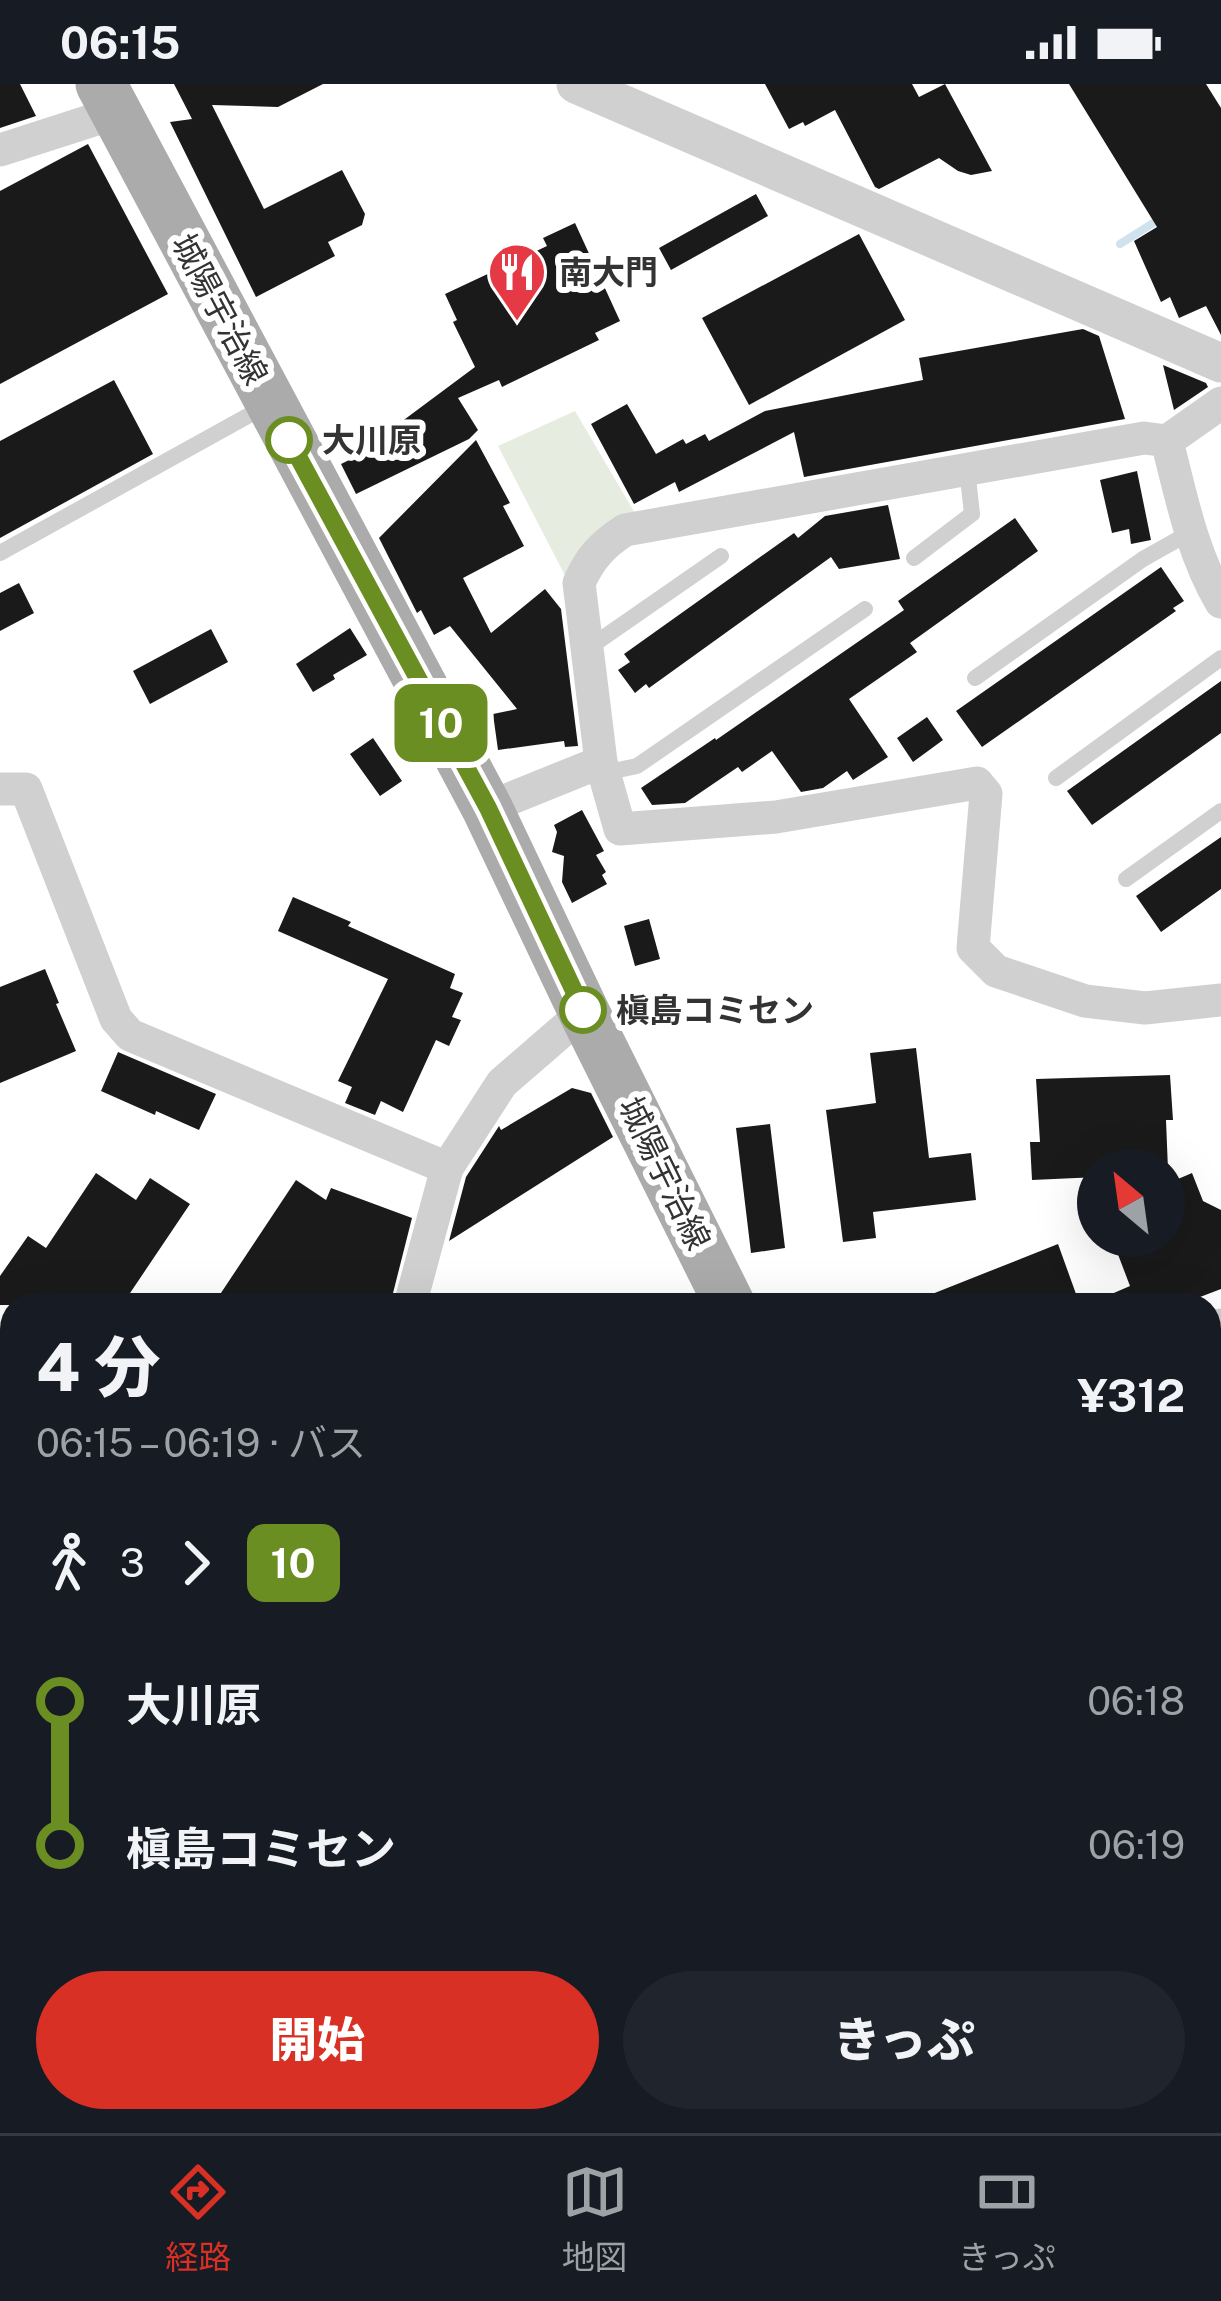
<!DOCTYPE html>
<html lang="ja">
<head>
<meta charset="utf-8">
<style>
  body { margin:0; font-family:"Public Sans","Noto Sans JP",sans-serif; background:#20242c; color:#f1f3f6; height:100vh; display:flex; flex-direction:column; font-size:45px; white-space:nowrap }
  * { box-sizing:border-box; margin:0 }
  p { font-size:39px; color:#9ea1a6 }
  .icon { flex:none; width:66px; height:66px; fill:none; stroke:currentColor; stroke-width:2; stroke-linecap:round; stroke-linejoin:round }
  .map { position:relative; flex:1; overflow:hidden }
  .panel { position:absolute; left:0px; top:1209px; width:1221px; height:840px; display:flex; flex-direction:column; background:#171b24; border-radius:36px 36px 0 0; box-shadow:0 12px 48px #0002 }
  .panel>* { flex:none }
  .badge { padding:0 24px; border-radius:18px; font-size:42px; line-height:78px }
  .needle { width:78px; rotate:331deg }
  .controls { position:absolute; left:1077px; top:1065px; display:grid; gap:24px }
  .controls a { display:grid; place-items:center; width:108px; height:108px; border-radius:50%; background:#171b24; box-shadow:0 12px 48px #0002; font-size:60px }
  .map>.badge { position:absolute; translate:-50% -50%; box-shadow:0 0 0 6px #fff }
  .legs { display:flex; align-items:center; gap:18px; height:132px; padding:0 36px; font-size:39px }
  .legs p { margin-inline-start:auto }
  .headline { display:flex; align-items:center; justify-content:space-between; height:204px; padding:0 36px }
  h1 { font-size:66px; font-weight:800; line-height:90px }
  .action { display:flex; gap:24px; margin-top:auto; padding:24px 36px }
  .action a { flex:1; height:138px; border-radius:72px; background:#d93025; color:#fff; font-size:48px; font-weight:800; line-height:138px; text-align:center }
  .action a+a { background:#20242c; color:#f1f3f6 }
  ul { padding:0 36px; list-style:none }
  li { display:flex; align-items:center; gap:42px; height:144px; font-size:45px }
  li i { display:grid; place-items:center; width:18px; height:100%; margin:0 15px; background:currentColor }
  li i::after { content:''; width:30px; height:30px; margin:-15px; border:9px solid; border-radius:50%; background:#171b24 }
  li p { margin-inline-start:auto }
  li:first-child i { background:linear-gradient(#0000 50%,currentColor 0) }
  li:last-child i { background:linear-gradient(currentColor 50%,#0000 0) }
  .status { display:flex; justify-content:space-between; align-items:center; height:84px; padding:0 60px; background:#171b24; direction:ltr }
  .status svg { height:33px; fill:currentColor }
  .dock { display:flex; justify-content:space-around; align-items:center; height:168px; border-top:3px solid #363941; background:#171b24; font-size:33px; color:#9ea1a6 }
  .dock a { display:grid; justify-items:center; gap:6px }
  .dock .on { color:#d93025 }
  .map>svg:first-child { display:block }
</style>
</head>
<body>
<div class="status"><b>06:15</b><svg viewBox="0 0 49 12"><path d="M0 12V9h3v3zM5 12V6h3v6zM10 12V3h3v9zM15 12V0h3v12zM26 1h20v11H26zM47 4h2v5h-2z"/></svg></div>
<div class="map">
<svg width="1221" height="2049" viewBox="0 0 1221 2049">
  <rect width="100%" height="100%" fill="#fff"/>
  <!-- green -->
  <path fill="#e6ecdf" d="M575,327L639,436L571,503L498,362Z"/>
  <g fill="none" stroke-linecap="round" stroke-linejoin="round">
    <!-- stream -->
    <path stroke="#cfe2ee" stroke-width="8" d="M1120,160L1158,136
      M0,1811L12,1804
      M0,1936L12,1941
      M243,2037L274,2049"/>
  </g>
  <!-- building -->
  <path fill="#1a1a1a" d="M0,0H20L36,32L0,44Z
    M174,0H323L278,23L212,21L264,125L342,86L365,130L362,141L328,158L335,172L256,213L170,38L192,35Z
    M765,0H912L919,13L945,0L992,87L971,91L958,87L939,74L879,105L875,103L835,26L805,42L803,38L789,45Z
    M1069,0H1206L1221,24V251L1206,222L1179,234L1170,213L1161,218L1134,157L1157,143Z
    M88,60L168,210L0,300V107Z
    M756,110L768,132L671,186L659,164Z
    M575,139L620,237L595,249L599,256L502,303L499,296L458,314L478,346L469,355L356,410L341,380L398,352L393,344L475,283L453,238L457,236L445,210L547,162L543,154Z
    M859,150L905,236L749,321L702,234Z
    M1083,245L1099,252L1125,335L804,393L794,348L679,408L675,398L634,420L591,340L627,320L656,370L683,355L686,360L705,350L709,357L765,327L923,296L919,274Z
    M1163,281L1206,299L1208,303L1174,326Z
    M114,296L153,370L0,454V357Z
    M476,356L510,419L503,422L524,462L463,494L491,549L545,505L561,525L578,662L565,663L564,657L498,666L493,630L517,625L450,542L434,551L421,526L417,529L379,454Z
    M1137,387L1151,456L1131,460L1129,445L1112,449L1100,396Z
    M888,421L900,475L839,485L831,473L649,604L646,600L635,609L618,586L630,578L624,570L794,449L798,454L825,432Z
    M1015,434L1038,467L910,559L917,568L849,615L888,673L853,696L847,687L823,704L801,708L772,667L742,688L738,683L685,719L652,721L641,704L715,654L716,656L904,526L898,517Z
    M1161,483L1184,517L1173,524L1176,527L982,663L956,627Z
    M19,499L34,529L0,547V509Z
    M350,544L367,571L333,591L335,595L313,608L296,580Z
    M211,545L228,578L150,620L133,587Z
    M1221,597V649L1092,741L1067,707Z
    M927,633L943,656L913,678L897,654Z
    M373,654L402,697L380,712L350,670Z
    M582,726L604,767L596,771L606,788L602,791L607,800L572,819L562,798L564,772L552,768L557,748L554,741Z
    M1221,753V805L1161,848L1136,812Z
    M293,813L351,838L348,842L455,890L450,904L463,909L452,933L461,936L449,962L436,956L403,1028L381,1017L375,1031L345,1019L352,1003L338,997L388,895L278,847Z
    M649,835L660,875L635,882L624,842Z
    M45,885L59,919L56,920L76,967L0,999V903Z
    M916,964L929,1074L971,1069L976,1116L873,1128L876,1154L843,1158L826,1026L876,1019L870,969Z
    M118,968L216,1010L199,1046L156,1027L155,1031L101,1007Z
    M1170,991L1173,1036H1166L1168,1086H1098V1093L1032,1096L1030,1058H1040L1036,995Z
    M572,1004L591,1009L613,1053L449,1157L466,1093L499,1042L501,1046Z
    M770,1040L785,1164L751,1169L736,1044Z
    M96,1089L136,1116L150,1094L190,1120L122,1221H0V1192L28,1152L46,1164Z
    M1192,1089L1203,1117L1221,1126V1205L1179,1221H1086L1130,1202L1111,1152H1164V1101Z
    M296,1096L326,1116L331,1104L412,1134L390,1221H213Z
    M1058,1160L1080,1221H907V1220Z"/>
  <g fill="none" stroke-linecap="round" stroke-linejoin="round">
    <!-- service -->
    <path stroke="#d0d0d0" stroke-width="16" d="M0,469L264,323
      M914,474L972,430L967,385
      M587,565L721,472
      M975,594L1143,475L1191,448
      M604,689L637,682L865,525
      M1056,694L1221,574
      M1126,795L1221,727
      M0,1432L12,1416
      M0,1917L12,1921
      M345,2037L380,2049
      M19,2049L26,2037"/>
    <!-- minor -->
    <path stroke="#d0d0d0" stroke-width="33" d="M0,66L115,29
      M1221,319L1167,357L1144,354L625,446C602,461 590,474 579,499L601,678L620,745L776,733L977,699L986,710L973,864L996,887L1085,917L1145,924L1221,916
      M1167,357C1181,412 1192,469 1221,518
      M0,705H26L116,935L130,951L447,1084
      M487,724L601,678
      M410,1221L447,1084L502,999L584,928
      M1209,1245L1221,1241
      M1209,1384L1221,1379
      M1209,1507L1221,1502
      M0,1538L12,1550
      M0,1981L12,1984
      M527,2037L534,2049"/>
    <!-- tertiary -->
    <path stroke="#d0d0d0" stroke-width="39" d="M576,0L1221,279
      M1209,1592L1221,1588"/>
    <!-- primary -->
    <path stroke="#ababab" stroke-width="51" d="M101,0L487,724L584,928L730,1221
      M1136,2037L1142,2049"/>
  </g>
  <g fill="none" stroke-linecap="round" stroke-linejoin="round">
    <!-- line-1 casing -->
    <g stroke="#fff" stroke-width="27">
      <path id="line-1" d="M289,356L488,724L583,926"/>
    </g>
    <!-- line-1 -->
    <use href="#line-1" stroke="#6b8e23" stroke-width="18"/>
  </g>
  <!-- icons -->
  <defs>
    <g id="restaurant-pin" transform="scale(3)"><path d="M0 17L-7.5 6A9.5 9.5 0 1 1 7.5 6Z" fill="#e63946" stroke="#fff"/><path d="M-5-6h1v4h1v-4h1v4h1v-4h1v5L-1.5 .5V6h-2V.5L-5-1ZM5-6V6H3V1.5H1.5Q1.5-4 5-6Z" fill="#fff"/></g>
  </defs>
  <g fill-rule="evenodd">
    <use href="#restaurant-pin" x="517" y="188"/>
  </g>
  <!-- markers -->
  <g fill="#fff" stroke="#6b8e23" stroke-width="6">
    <circle cx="289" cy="356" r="21"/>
    <circle cx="583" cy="926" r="21"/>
  </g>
  <g text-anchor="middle" stroke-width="12" stroke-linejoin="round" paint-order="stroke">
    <!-- poi labels -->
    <g font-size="33" font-weight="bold" fill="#333" stroke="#fff" text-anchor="start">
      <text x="559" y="200">南大門</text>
    </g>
    <!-- street labels -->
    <g font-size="33" fill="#333" stroke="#fff">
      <text transform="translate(220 225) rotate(62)" y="12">城陽宇治線</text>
      <text transform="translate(665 1089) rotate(64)" y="12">城陽宇治線</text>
    </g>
    <!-- stop labels -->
    <g font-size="33" font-weight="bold" fill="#333" stroke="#fff" text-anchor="start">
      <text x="322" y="368">大川原</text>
      <text x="616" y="938">槇島コミセン</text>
    </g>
  </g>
</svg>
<div class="controls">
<a><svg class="needle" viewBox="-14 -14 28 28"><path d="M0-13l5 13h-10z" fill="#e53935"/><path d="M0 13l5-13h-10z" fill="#9ea1a6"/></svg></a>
</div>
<b class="badge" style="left:441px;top:639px;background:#6b8e23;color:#fff">10</b>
<section class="panel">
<div class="headline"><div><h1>4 分</h1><p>06:15 – 06:19 · バス</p></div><b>¥312</b></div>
<div class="legs"><svg class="icon" aria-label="walk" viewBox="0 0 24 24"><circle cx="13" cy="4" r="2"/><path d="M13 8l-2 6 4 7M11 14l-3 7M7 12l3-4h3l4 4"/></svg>3<svg class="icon" aria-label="forward" viewBox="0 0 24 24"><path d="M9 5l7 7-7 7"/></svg><b class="badge" style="background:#6b8e23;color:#fff">10</b></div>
<ul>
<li><i style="color:#6b8e23"></i><b>大川原</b><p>06:18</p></li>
<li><i style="color:#6b8e23"></i><b>槇島コミセン</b><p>06:19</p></li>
</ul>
<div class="action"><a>開始</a><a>きっぷ</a></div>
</section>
</div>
<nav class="dock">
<a class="on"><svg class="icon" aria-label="directions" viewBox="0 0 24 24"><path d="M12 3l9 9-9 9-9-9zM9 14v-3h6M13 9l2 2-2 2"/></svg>経路</a>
<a><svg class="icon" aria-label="map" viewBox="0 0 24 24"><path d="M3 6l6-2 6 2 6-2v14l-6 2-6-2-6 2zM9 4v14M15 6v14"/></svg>地図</a>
<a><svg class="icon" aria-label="tickets" viewBox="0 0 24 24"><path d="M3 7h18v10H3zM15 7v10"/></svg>きっぷ</a>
</nav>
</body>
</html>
